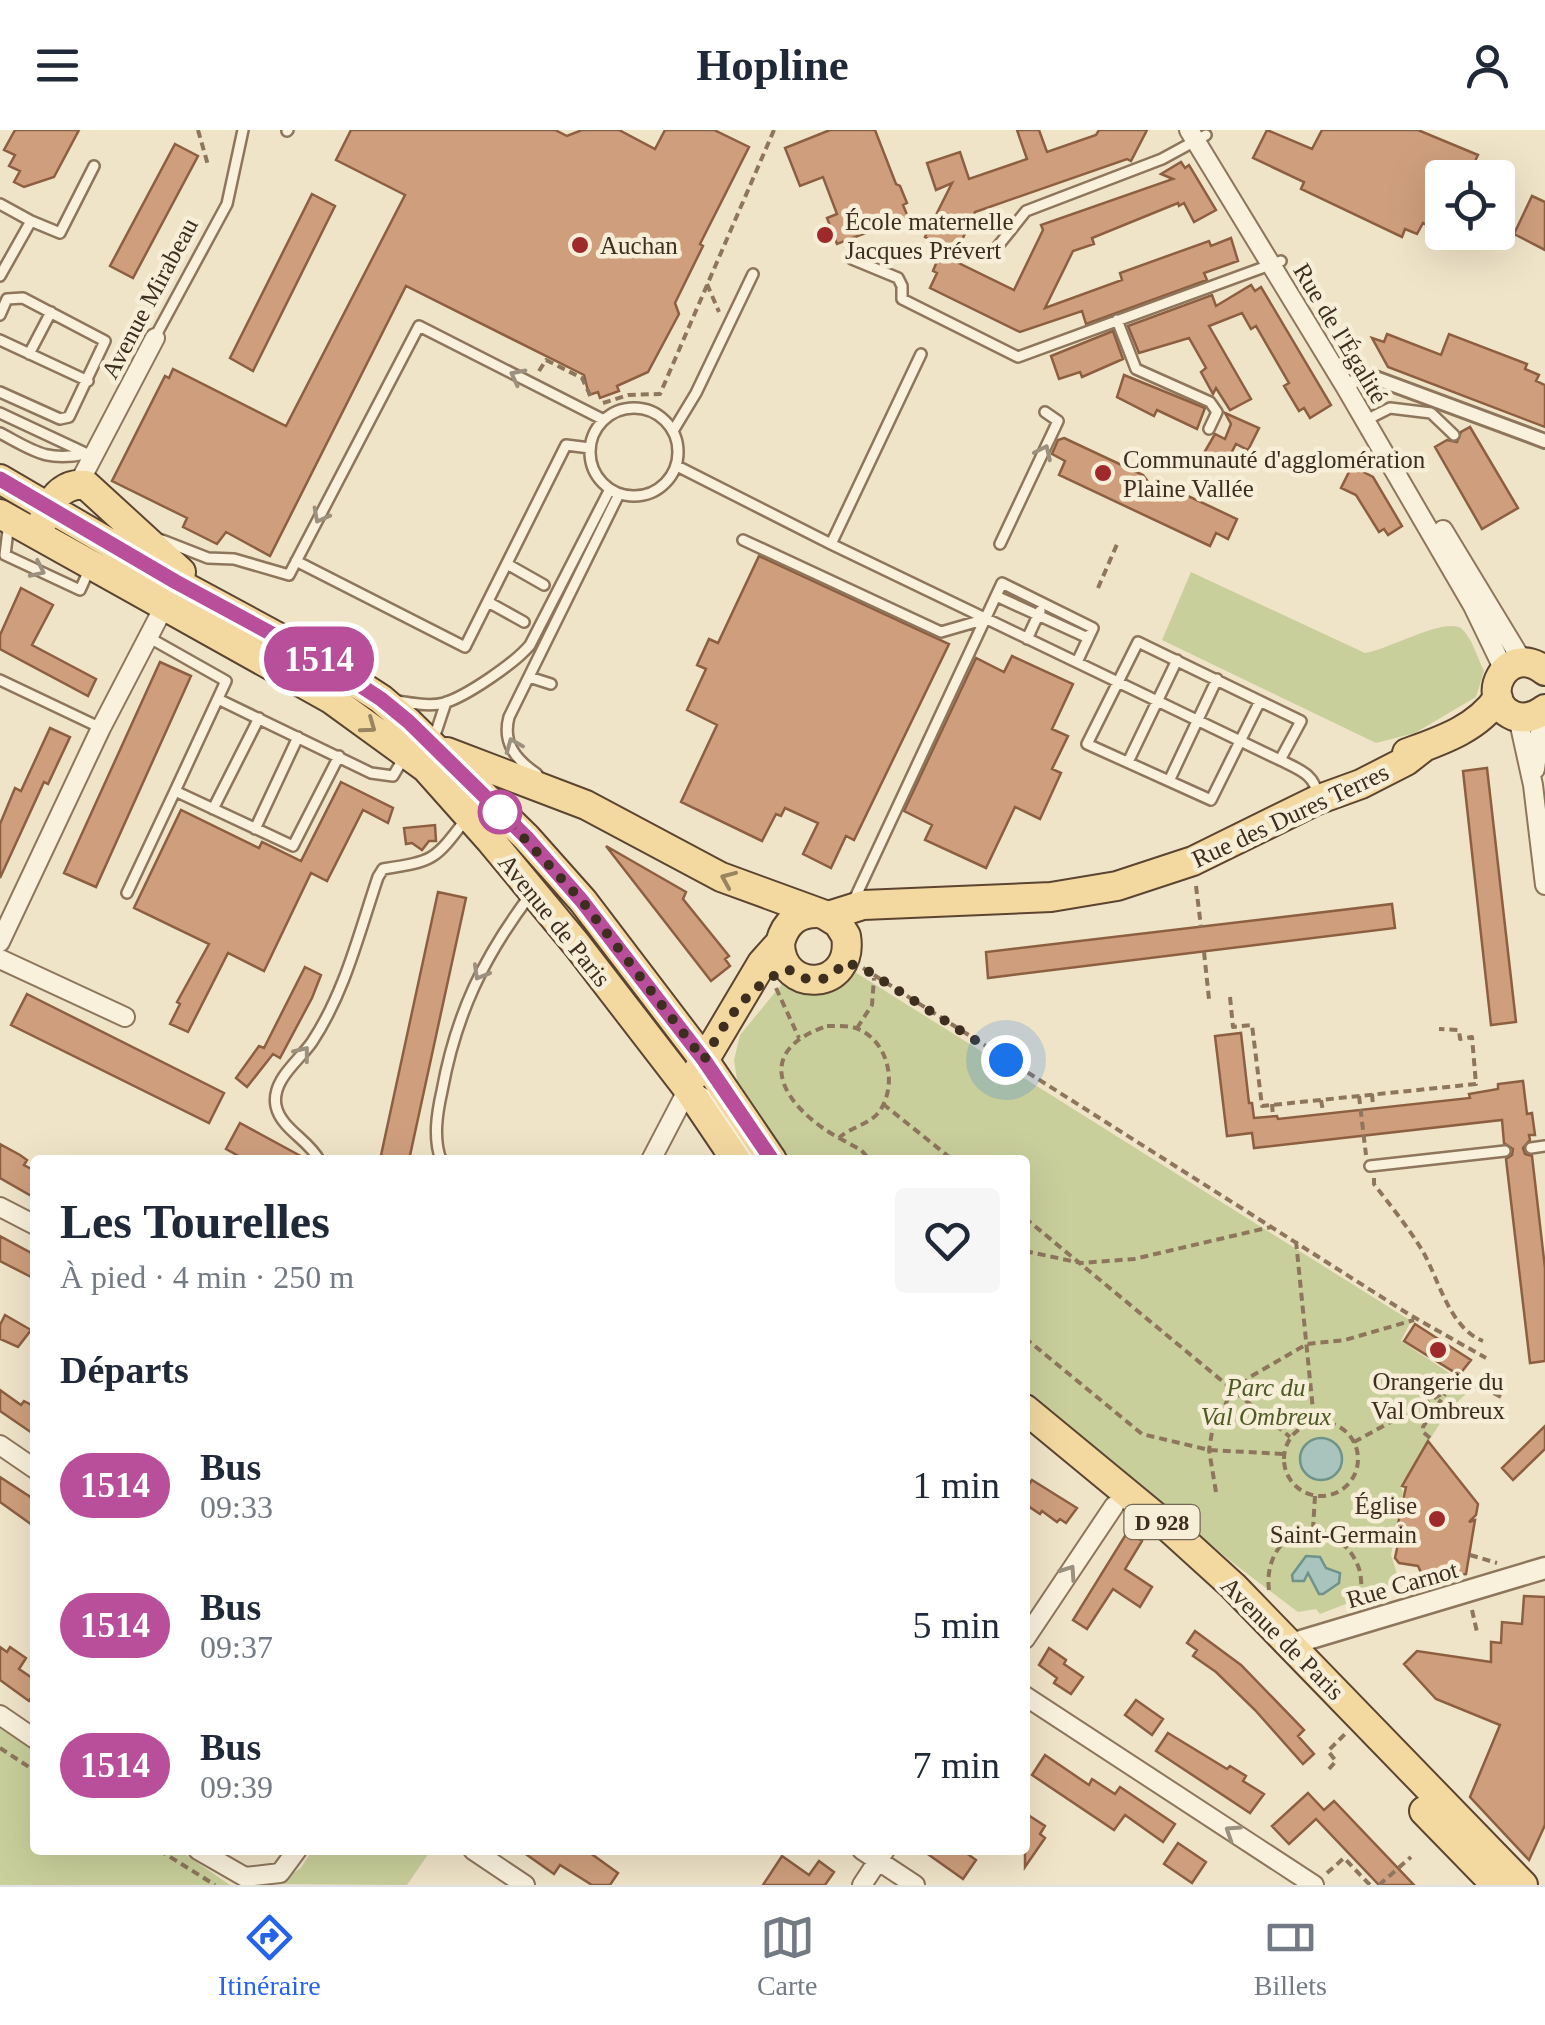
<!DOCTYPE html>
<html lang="fr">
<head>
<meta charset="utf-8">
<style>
  body { margin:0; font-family:Georgia,serif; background:#f6f6f7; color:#1f2937; height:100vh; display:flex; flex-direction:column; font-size:38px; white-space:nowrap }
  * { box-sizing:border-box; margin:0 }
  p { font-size:32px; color:#747a83 }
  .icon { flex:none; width:55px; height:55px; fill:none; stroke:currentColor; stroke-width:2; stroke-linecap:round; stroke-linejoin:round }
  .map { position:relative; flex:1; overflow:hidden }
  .panel { position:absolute; left:30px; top:1025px; width:1000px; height:700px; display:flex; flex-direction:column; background:#fff; border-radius:10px; box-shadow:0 10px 40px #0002 }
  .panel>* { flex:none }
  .badge { padding:0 20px; border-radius:32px; font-size:35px; line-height:65px }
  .buttons { position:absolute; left:1425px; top:30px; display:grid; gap:20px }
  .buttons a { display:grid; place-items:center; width:90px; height:90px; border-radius:10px; background:#fff; box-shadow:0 10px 40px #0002; font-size:50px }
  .you { position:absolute; width:50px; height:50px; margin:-25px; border:8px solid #fff; border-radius:50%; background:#1a73e8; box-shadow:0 0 0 15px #1a73e833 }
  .map>.badge { position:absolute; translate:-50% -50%; box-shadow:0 0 0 5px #fff }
  h2 { padding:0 30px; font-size:38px; line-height:90px }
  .round { display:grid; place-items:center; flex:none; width:105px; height:105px; border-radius:10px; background:#f6f6f7 }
  .summary { display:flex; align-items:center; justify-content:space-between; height:170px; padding:0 30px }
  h1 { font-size:48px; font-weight:700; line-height:75px }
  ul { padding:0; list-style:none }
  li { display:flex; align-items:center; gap:30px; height:140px; padding:0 30px }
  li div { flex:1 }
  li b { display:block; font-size:38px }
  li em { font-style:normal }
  li .badge { min-width:110px; font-weight:700; text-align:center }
  header { display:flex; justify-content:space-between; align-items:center; height:130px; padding:0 30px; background:#fff; font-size:45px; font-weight:700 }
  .tab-bar { display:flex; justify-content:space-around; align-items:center; height:140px; border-top:2px solid #e0e1e3; background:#fff; font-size:28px; color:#747a83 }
  .tab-bar a { display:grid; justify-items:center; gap:5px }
  .tab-bar .on { color:#2563eb }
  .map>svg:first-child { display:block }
</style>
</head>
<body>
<header><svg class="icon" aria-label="menu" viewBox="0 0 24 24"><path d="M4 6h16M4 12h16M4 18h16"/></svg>Hopline<svg class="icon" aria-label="person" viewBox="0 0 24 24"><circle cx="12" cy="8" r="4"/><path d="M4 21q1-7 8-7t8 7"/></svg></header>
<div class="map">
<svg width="1545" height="1755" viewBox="0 0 1545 1755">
  <rect width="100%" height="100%" fill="#f0e4c8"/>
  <!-- green -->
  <path fill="#c9cf9b" d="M1191,442L1365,523C1388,520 1446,486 1462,499C1472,508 1478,529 1484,541L1476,567L1415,603L1376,613L1162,510Z
    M847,837L1411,1191L1401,1211L1472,1258L1448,1281L1400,1356L1403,1362L1391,1425L1400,1453L1320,1484L1316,1479L1298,1482L1233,1433L1025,1259V1030H790L738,956L734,930L740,905L787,848Z
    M0,1597L35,1621V1720H179L230,1755H0Z
    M312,1720H431L407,1755L276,1754L301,1738Z"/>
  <!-- water -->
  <path fill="#a9c4bc" stroke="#6f938a" stroke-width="2.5" d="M1300 1329a21 21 0 1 1 42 0a21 21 0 1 1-42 0Z
    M1306,1426L1320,1427L1326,1438L1340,1443L1339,1453L1323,1464H1319L1308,1443L1304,1451H1293L1292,1445Z"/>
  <!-- building -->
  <path fill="#cf9f7d" stroke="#8d5f41" stroke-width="2.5" d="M15,0H79L54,47L24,57L14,52L20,41L9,36L15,25L4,20Z
    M351,0H555L567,6L582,0H619L655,19L665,0H714L749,17L700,114L703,116L675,173L679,184L648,242L617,256L619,261L600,268L598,262L589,265L584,245L406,156L270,426L226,402L217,414L183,397L187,388L112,351L165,246L169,248L173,239L286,296L405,65L336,30Z
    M830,0H875L896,54L900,56L907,73L903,75L908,87L837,114L827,88L837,84L823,47L800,56L785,18Z
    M1017,0H1039L1047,22L1096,5L1099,0H1147L1131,31L1127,29L975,82L956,123L925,107L952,53L936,60L927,33L960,22L969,49L1027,29Z
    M1267,0L1312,19L1322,0H1418L1478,25L1467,48H1442V74L1432,98L1423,93L1417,104L1405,99L1402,107L1301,59L1304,52L1253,28Z
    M175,14L198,26L133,148L110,136Z
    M1181,32L1185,38L1189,35L1216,80L1194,92L1184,73L1179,76L1178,73L1092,108L1094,114L1073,121L1045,178L1122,150L1120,143L1209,111L1211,116L1231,108L1238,131L1204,143L1207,150L1086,194L1082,181L1020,202L930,158L937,143L933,141L940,124L1014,160L1043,100L1041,95L1173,49L1161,44Z
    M312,64L335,76L253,241L230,228Z
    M1532,66L1545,72V120L1514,104Z
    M1251,155L1255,161L1261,157L1331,275L1310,288L1304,278L1299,281L1284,256L1289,253L1256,196L1251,199L1242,183L1209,196L1251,269L1230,280L1216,258L1213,264L1201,242L1206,238L1189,208L1139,223L1128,196L1212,165L1216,176Z
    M1113,201L1123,229L1082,247L1080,242L1059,249L1051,226Z
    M1387,204L1441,225L1449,204L1527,234L1525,239L1539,245L1536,251L1545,255V297L1388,237L1372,208L1384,212Z
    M1124,245L1205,278L1197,299L1157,280L1154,286L1117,267Z
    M1225,283L1259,298L1248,320L1236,314L1226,333L1204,323L1215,304L1225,309L1231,294Z
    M1470,297L1518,378L1482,399L1435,317L1447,310L1457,312L1461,302Z
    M1064,308L1143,345L1150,354L1156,351L1237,389L1228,409L1216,403L1210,416L1059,345L1065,331L1052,324L1058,310Z
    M1352,336L1373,347L1402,396L1388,405L1384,399L1379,402L1356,365L1341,358Z
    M759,426L949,514L854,710L846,706L831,738L803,724L818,693L785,678L781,686L776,684L762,711L681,672L717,595L687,580L706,539L697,535L709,509L718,513Z
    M21,458L53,475L32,515L96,549L88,566L0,519V505Z
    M1012,526L1073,554L1052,599L1068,606L1052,639L1061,643L1040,689L1015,677L986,738L925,710L932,695L904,681L976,528L1004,542Z
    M160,532L191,546L96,757L64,743Z
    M50,598L70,607L48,654L44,652L0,748V694L15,658L21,661Z
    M1487,638L1516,892L1491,895L1463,641Z
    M341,652L393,678L388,693L363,680L327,751L311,743L264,841L228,823L188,902L170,894L180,874L177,872L209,814L134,778L181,680L259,718L262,712L301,731Z
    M435,695L436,711H429L422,720L412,713L406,714L404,698Z
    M606,716L686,762L683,769L729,826L725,829L730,836L711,851Z
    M438,762L466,768L409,1030H380Z
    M1392,774L1395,798L988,848L986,822Z
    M305,837L321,845L312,868L280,928L273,924L247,957L236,948L259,916L264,918Z
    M27,864L224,963L209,993L11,895Z
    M1241,903L1249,973H1252L1254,988L1277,986L1278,989L1470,968L1469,964L1498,959V954L1523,951L1527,984L1532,983L1535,1005H1529L1530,1010L1523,1018L1525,1024L1532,1026L1545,1138V1231L1530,1233L1506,1029L1512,1025L1513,1019L1504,1013L1502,990L1254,1018L1252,1003L1227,1006L1215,906Z
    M240,993L308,1030H246L226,1019Z
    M0,1014L20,1025L27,1030L24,1035L35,1041V1068L0,1048Z
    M0,1106L35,1125V1149L0,1131Z
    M5,1185L31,1200L18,1217L0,1209V1195Z
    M1415,1194L1471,1230L1459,1245L1404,1211Z
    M0,1260L21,1275L24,1271L35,1277V1305L0,1281Z
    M1545,1296V1319L1513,1350L1502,1338Z
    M1428,1311L1478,1374L1476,1385L1469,1392L1475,1390L1466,1444L1423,1447L1418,1436L1399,1433L1395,1428L1398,1414L1394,1412L1406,1357L1402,1356Z
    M0,1347L35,1370V1397L0,1372Z
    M1032,1350L1077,1378L1066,1393L1060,1389L1057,1392L1042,1381L1040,1384L1025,1374V1360Z
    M1128,1401L1142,1411L1125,1439L1152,1457L1140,1477L1113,1459L1087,1499L1073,1490Z
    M1524,1466L1545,1467V1695L1529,1730L1470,1667L1500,1595L1436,1569L1404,1534L1417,1521L1491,1532V1512L1501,1513L1502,1492L1522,1494Z
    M1195,1501L1241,1535L1304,1600L1298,1606L1314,1624L1303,1634L1255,1580L1216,1542L1193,1526L1197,1520L1187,1513Z
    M0,1517L7,1522L10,1517L26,1528L19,1539L35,1550V1562L29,1571L0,1550Z
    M1049,1518L1066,1530L1064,1534L1083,1547L1071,1564L1054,1553L1057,1548L1039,1535Z
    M1136,1570L1163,1589L1152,1605L1125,1585Z
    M1168,1603L1227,1639L1230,1636L1246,1646L1243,1651L1264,1664L1250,1683L1156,1621Z
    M1045,1625L1089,1655L1092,1649L1115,1664L1120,1657L1175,1694L1163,1712L1125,1685L1114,1700L1032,1645Z
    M1308,1663L1324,1680L1334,1671L1414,1755H1379L1316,1689L1289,1714L1272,1696Z
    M1025,1683L1045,1696L1040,1704L1045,1708L1025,1737Z
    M1178,1713L1206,1732L1192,1753L1164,1734Z
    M520,1720H586L618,1743L610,1755H592L560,1735L554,1744Z
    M922,1720H962L976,1730L963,1749Z
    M782,1726L809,1745L819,1731L834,1742L825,1755H763Z"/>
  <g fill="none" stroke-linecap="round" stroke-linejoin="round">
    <!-- service casing -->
    <g stroke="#8d765c" stroke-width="14">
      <path id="service" d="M287,1L288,0
        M0,74L31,91L0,146
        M31,91L60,103L94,36
        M994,121L1026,81L1162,29L1206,5
        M852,129L898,148L902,156V169L1018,227L1281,131
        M0,185L7,169L23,168L105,211L69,287L60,289L0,262
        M1117,190L1136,239L1210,272L1217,282L1209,299
        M155,207L227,74L243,0
        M0,210L88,251
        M29,224L51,182
        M590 322a44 44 0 1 1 88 0a44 44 0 1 1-88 0Z
        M0,283L94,327
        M1374,286L1390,278L1431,283L1454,305
        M673,301L696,263L753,144
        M0,303C34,321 46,332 86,324
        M677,336L831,414L1280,630C1298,639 1317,645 1317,667
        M9,392L5,425L80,460L90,438
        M162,410L208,428L234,429L289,445L419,196L604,290
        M743,410L941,502L986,489
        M831,414L921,224
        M1000,414L1058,291L1045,282
        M296,431L465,517L566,315L590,318
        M507,434L544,455
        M996,466L1088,508
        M488,472L524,492
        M148,507L226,551L175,661L293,716L339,626
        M1027,509L1040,481
        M529,547L551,554
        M0,550L101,598
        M218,569L371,643L393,646L403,629
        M397,571C412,573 429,577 444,573C467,566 515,533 530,515L610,359
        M1260,571L1211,670L1087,614L1138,512L1301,591L1280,630
        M434,608L446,572
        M1128,632L1177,530
        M537,644C516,630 502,613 509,587L619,364
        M1169,651L1217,549
        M213,679L259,588
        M255,699L298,607
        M127,763L175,661
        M854,770L1002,453L1093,498L1077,532
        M1531,1018L1545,1016
        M319,1030C309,1010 281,999 276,976C271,950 299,931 312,912C345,862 359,803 378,747L383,739C434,731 434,731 466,689
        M441,1030C433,1008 437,983 442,961C456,884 484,826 531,764
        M1370,1036L1505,1021"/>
    </g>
    <!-- pedestrian casing -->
    <g stroke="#8d765c" stroke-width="18">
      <path id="pedestrian" d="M1345,256L1367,245L1545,311"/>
    </g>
    <!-- minor casing -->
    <g stroke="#8d765c" stroke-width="22">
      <path id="minor" d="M1189,0L1345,256L1473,476L1504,540
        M79,353L155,208
        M1443,400L1523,532
        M1518,587L1533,655L1545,755
        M1535,639L1543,581
        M0,812L101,598L167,471
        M0,829L125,887
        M651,1030L688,959L711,972L755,1030
        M0,1077L35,1095
        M0,1315L35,1339
        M1025,1509L1114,1376
        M1025,1566L1314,1755
        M0,1585L35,1609
        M198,1720L245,1747L280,1743L297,1720
        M473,1720L525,1755
        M862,1720L915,1755
        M862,1755L885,1720"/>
    </g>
    <!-- tertiary casing -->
    <g stroke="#8d765c" stroke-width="25">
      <path id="tertiary" d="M1291,1514L1545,1438"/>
    </g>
    <!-- primary casing -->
    <g stroke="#5b4430" stroke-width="32">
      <path id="primary" d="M0,349L176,452L324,532L381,569L409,593L526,707L583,771L704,930L772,1030
        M0,384L331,569L426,638L491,711L577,815L688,959L736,1030
        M43,391C50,371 62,352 86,355L181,442
        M1545,541C1507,510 1476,570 1514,586C1526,590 1536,586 1545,579
        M447,622L586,675L721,747L825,785L838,793L846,806C855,860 781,866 780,813C785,793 798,782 819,783
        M1407,623C1440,611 1477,599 1498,568
        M828,786L863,775L1051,767L1117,756L1193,731L1317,670L1361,654L1406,631L1424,617
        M696,944L762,833L780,813
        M1025,1279L1168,1397L1233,1456L1523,1755
        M1424,1681L1496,1755"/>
    </g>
    <!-- path -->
    <path stroke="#8d765c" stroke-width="4" stroke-dasharray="8 5" stroke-linecap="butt" d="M198,0L208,35
      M707,154L719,182
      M539,241L546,230L582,248L591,267
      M603,273L628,265L660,264L774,0
      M1098,458L1118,412
      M1196,756L1201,797
      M1204,822L1209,869
      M863,838L1410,1185L1486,1228
      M776,858L799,908
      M1230,867L1233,897L1252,895L1262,976L1476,954L1472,907L1460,909L1459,900L1439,899
      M827,896C837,896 849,895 858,899C889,912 898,955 879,982C869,995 850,997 839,1008C786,979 747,923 827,896Z
      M857,898L872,875L874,848
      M1372,964L1373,975
      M1359,966L1366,1025
      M1321,970L1323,981
      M883,974L953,1030
      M1272,974L1273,986
      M839,1008L861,1020L870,1030
      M1374,1048V1054C1390,1075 1408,1097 1422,1120C1439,1149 1449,1198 1483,1211
      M1025,1088L1290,1307
      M1296,1111L1314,1290
      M1025,1121L1081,1133L1134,1129L1271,1097
      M1025,1208L1142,1304L1209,1320L1284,1324
      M1284 1329a37 37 0 1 1 74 0a37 37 0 1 1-74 0Z
      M1430,1308L1423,1302V1297L1445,1264
      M1354,1312L1458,1255L1484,1258L1501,1267
      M1216,1362L1209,1320L1212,1302L1228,1269L1250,1247L1307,1214L1345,1210L1414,1190
      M1315,1366L1313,1399C1335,1404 1354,1419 1360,1442C1362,1454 1361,1464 1365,1475
      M1470,1425L1497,1433
      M1269,1460C1265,1430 1282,1402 1313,1399
      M1472,1480L1477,1502
      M0,1618L35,1641
      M1329,1639L1336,1631L1328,1621L1347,1602
      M159,1720L215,1755
      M1327,1743L1344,1728L1370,1755
      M1379,1755L1411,1727"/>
    <!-- service -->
    <use href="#service" stroke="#faf1dc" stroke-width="9"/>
    <!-- pedestrian -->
    <use href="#pedestrian" stroke="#faf1dc" stroke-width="12"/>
    <!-- minor -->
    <use href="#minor" stroke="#faf1dc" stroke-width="18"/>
    <!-- tertiary -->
    <use href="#tertiary" stroke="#faf1dc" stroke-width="20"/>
    <!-- primary -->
    <use href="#primary" stroke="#f3d9a0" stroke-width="28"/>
  </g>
  <!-- one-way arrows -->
  <defs><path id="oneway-chevron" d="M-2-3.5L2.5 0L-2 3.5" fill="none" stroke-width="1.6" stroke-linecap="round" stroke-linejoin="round" transform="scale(2.5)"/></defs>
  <g stroke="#9c907e">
    <use href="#oneway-chevron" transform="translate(517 246) rotate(-153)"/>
    <use href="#oneway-chevron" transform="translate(1044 322) rotate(-65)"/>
    <use href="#oneway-chevron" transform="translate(320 386) rotate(118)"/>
    <use href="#oneway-chevron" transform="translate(38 440) rotate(25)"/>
    <use href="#oneway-chevron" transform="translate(513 615) rotate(-112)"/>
    <use href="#oneway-chevron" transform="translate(480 843) rotate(120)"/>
    <use href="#oneway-chevron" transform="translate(303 923) rotate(-52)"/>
    <use href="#oneway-chevron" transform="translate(1069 1442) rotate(-56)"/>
    <use href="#oneway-chevron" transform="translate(1232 1702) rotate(-147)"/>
  </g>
  <g stroke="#988460">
    <use href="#oneway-chevron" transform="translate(369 596) rotate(36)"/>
    <use href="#oneway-chevron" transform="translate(728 749) rotate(-157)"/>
  </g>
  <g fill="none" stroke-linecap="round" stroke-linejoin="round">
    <!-- line casing -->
    <g stroke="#fff" stroke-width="22">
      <path id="line" d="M0,349L176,452L324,532L381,569L409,592L526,707L582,771L704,930L772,1030"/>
    </g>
    <!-- line -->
    <use href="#line" stroke="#b94e9a" stroke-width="15"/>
    <!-- walk -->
    <path stroke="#3d2e20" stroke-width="10" stroke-dasharray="0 18" d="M500,682L582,771L704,930C724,893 748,855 788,839C808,855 829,854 844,832L863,838L1006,930"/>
  </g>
  <!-- markers -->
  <g fill="#9e2a2b" stroke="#f7eed8" stroke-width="4">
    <circle cx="825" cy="105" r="10"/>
    <circle cx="580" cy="115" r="10"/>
    <circle cx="1103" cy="343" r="10"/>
    <circle cx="1438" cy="1220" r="10"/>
    <circle cx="1437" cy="1389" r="10"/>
  </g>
  <circle fill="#fff" stroke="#b94e9a" stroke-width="5" cx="500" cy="682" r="20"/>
  <g text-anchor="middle" stroke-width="9" stroke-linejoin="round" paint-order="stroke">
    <!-- shield labels -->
    <rect fill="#f7eed8" stroke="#756857" stroke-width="2.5" x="1124.5" y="1375" width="75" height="34" rx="8"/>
    <g font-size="22" font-weight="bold" fill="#3d2e20">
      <text x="1162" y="1400">D 928</text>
    </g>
    <!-- poi labels -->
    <g font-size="25" fill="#3d2e20" stroke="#f7eed8" text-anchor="start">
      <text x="845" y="100">École maternelle<tspan x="845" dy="29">Jacques Prévert</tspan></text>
      <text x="600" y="124">Auchan</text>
      <text x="1123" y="338">Communauté d'agglomération<tspan x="1123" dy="29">Plaine Vallée</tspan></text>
      <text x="1438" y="1260" text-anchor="middle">Orangerie du<tspan x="1438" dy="29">Val Ombreux</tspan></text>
      <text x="1417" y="1384" text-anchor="end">Église<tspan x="1417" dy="29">Saint-Germain</tspan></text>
    </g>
    <!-- street labels -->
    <g font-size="25" fill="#3d2e20" stroke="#f7eed8">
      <text transform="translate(149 168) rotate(-62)" y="9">Avenue Mirabeau</text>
      <text transform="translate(1341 203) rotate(59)" y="9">Rue de l'Égalité</text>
      <text transform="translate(1290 685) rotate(-25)" y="9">Rue des Dures Terres</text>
      <text transform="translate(555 790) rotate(51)" y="9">Avenue de Paris</text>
      <text transform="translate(1402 1454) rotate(-16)" y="9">Rue Carnot</text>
      <text transform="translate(1283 1508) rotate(45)" y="9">Avenue de Paris</text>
    </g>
    <!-- park labels -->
    <g font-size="25" font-style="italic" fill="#4d5a26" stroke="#f7eed8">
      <text x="1266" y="1266">Parc du<tspan x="1266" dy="29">Val Ombreux</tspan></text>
    </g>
  </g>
</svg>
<div class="buttons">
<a><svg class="icon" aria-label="locate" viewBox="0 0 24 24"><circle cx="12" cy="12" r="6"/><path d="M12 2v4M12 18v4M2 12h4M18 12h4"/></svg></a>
</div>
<div class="you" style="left:1006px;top:930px"></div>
<b class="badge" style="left:319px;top:529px;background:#b94e9a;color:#fff">1514</b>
<section class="panel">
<div class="summary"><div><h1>Les Tourelles</h1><p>À pied · 4 min · 250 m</p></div><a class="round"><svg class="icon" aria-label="heart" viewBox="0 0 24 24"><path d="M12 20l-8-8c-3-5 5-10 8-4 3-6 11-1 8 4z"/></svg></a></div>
<h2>Départs</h2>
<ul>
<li><span class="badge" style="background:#b94e9a;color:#fff">1514</span><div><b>Bus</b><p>09:33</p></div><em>1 min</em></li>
<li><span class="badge" style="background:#b94e9a;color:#fff">1514</span><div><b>Bus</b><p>09:37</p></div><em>5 min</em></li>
<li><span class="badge" style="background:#b94e9a;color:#fff">1514</span><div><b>Bus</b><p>09:39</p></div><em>7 min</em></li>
</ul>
</section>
</div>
<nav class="tab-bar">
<a class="on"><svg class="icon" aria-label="directions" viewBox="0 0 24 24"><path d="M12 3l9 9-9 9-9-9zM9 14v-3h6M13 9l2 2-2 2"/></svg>Itinéraire</a>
<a><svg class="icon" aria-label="map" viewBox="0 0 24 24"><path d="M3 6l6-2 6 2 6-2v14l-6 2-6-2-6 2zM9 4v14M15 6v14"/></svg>Carte</a>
<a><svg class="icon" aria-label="tickets" viewBox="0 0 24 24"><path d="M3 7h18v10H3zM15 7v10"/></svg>Billets</a>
</nav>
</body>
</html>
